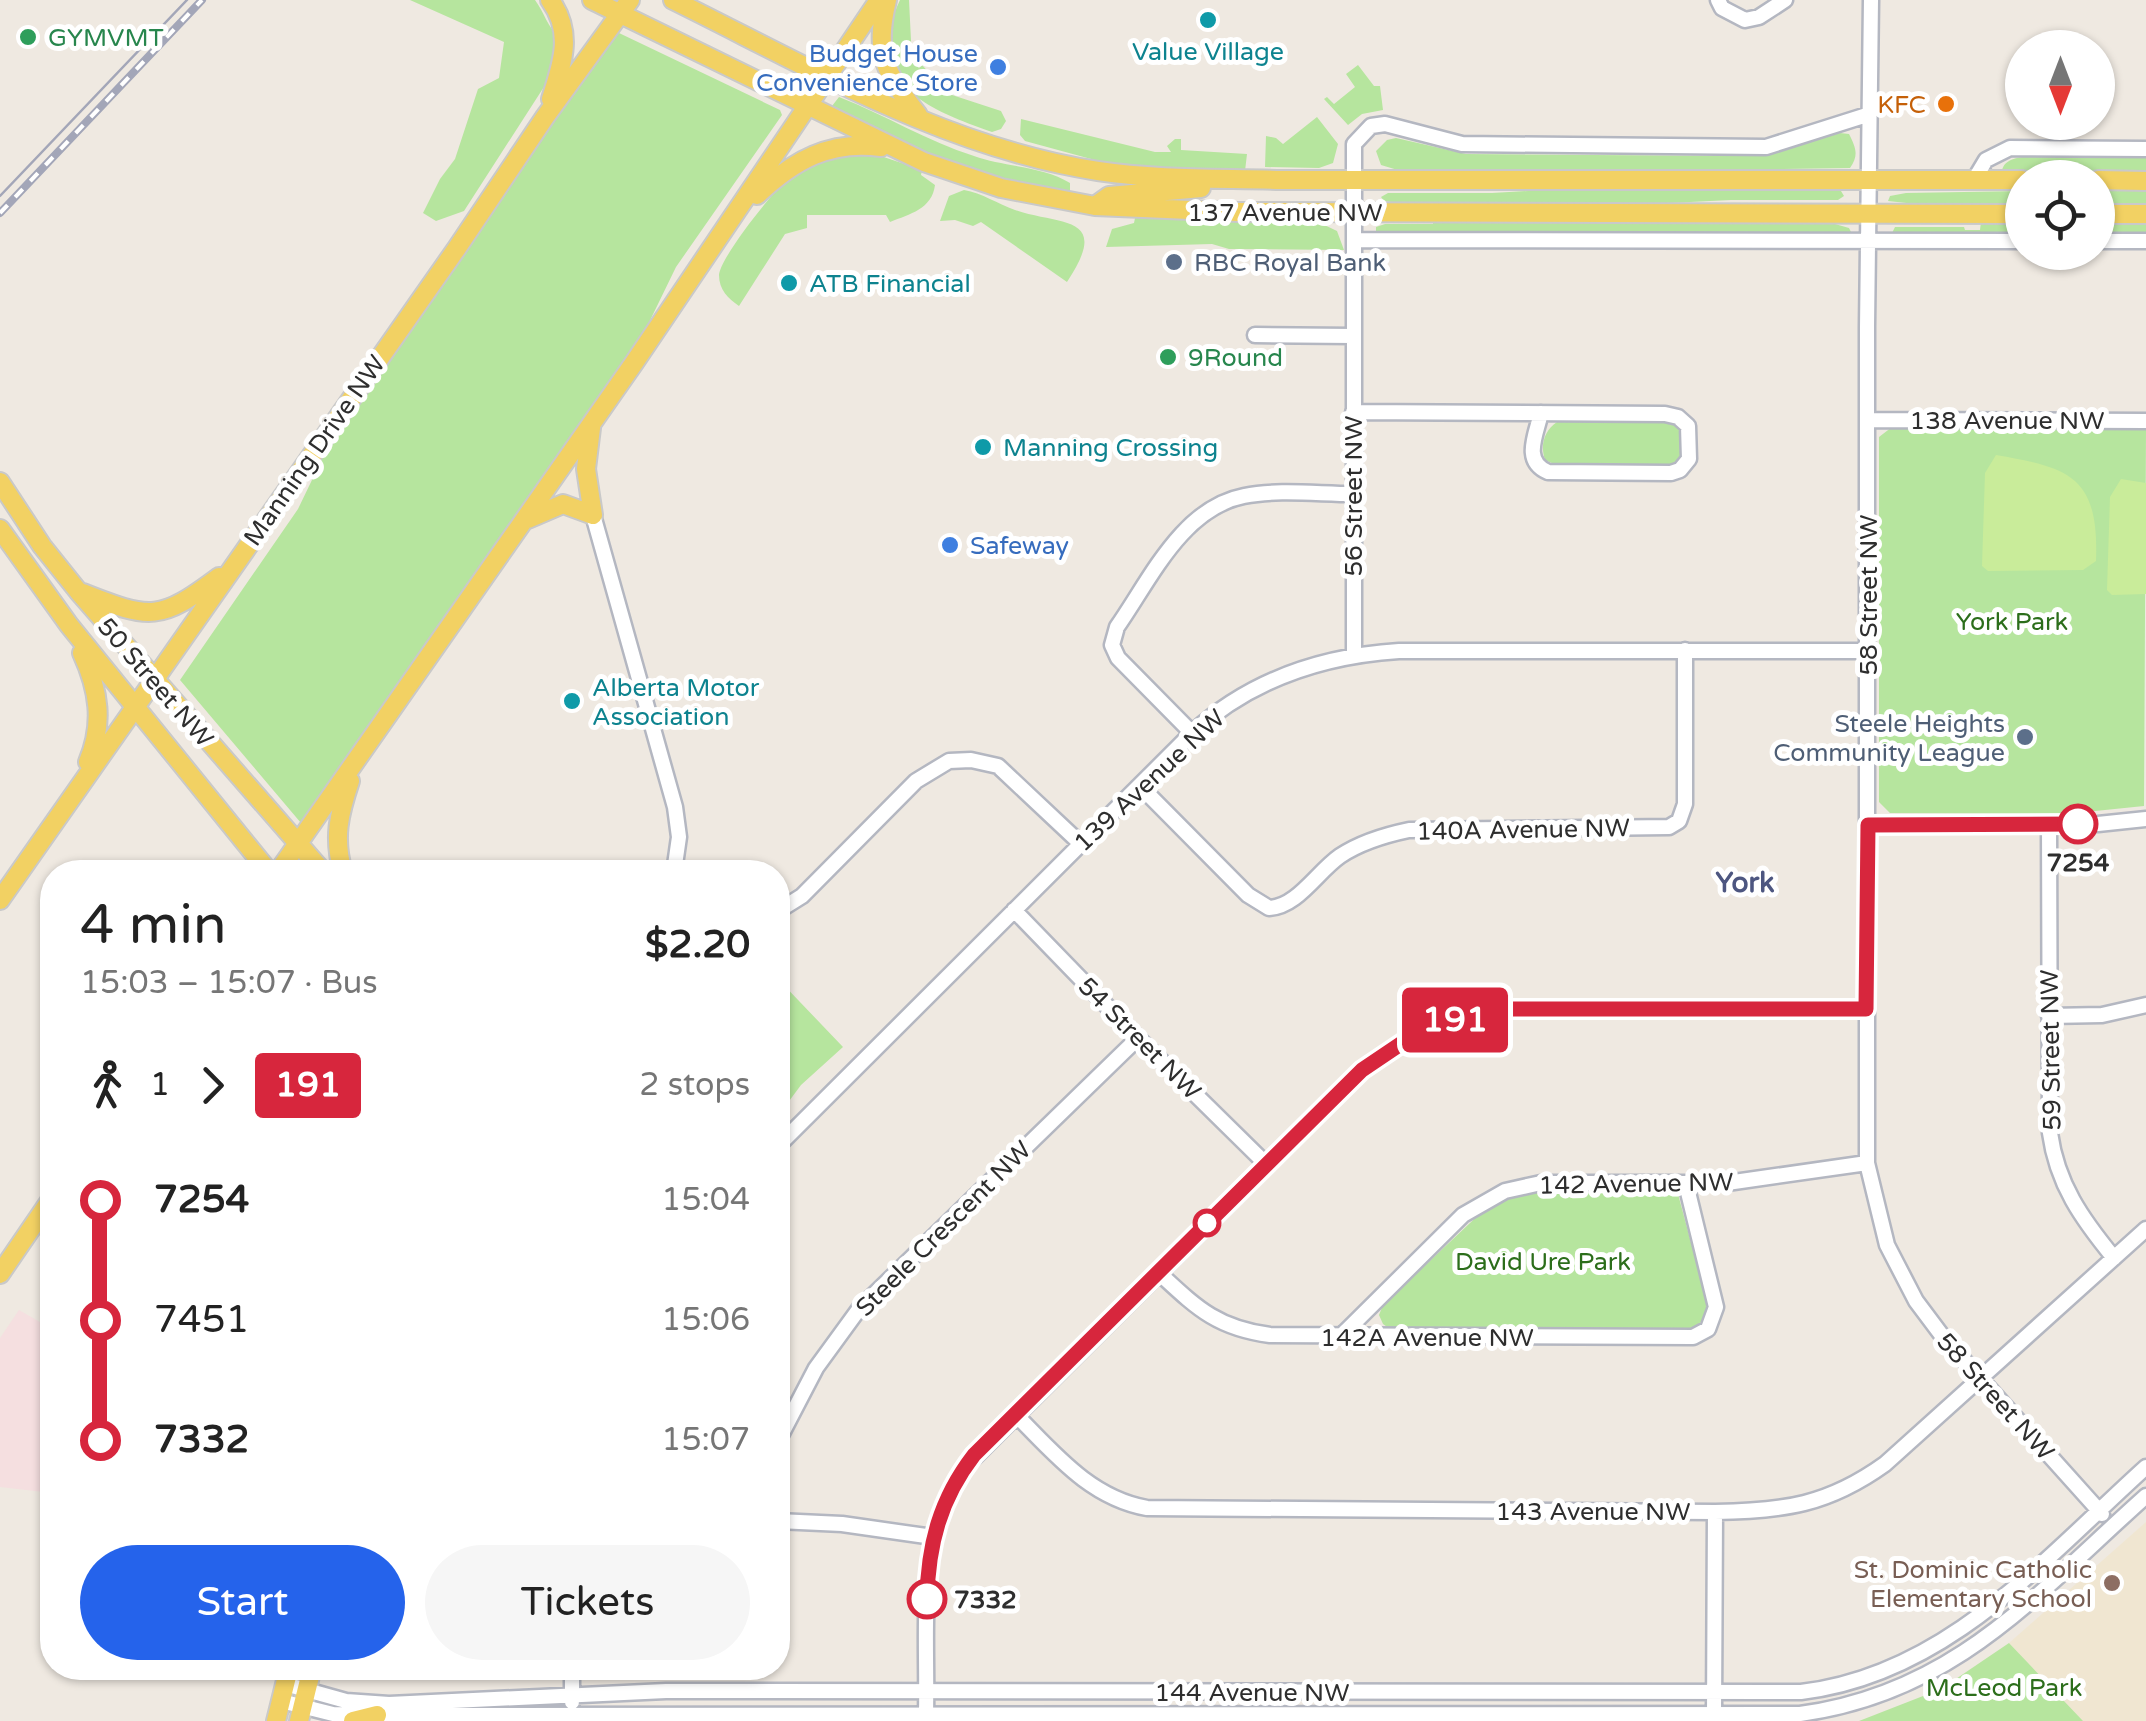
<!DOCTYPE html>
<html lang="en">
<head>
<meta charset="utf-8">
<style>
  body { margin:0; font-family:"Varela Round",sans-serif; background:#f6f6f6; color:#222; height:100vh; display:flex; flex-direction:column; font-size:38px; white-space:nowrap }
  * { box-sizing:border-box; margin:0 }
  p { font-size:32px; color:#767676 }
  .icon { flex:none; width:55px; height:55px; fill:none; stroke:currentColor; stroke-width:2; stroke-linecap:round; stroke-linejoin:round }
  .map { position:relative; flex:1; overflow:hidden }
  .panel { position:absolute; left:40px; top:860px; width:750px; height:820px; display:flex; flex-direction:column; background:#fff; border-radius:40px; box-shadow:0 2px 8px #0004 }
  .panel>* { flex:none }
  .badge { padding:0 20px; border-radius:8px; font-size:35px; line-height:65px }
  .needle { width:65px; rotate:180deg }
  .buttons { position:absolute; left:2005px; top:30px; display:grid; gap:20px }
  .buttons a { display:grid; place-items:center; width:110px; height:110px; border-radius:50%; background:#fff; box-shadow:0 2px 8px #0004; font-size:50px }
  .map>.badge { position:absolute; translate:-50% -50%; box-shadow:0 0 0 5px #fff }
  .legs { display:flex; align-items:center; gap:15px; height:110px; padding:0 40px; font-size:32px }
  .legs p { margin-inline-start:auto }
  .head { display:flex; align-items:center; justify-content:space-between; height:170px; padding:0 40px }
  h1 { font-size:55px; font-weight:600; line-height:75px }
  .primary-button { display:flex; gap:20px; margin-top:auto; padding:20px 40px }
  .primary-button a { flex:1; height:115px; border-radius:60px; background:#2563eb; color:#fff; font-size:40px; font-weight:600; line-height:115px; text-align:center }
  .primary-button a+a { background:#f6f6f6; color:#222 }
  ul { padding:0 40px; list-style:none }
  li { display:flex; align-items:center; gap:35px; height:120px; font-size:38px }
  li i { display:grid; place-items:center; width:15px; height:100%; margin:0 12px; background:currentColor }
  li i::after { content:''; width:25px; height:25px; margin:-12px; border:8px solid; border-radius:50%; background:#fff }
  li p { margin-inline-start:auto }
  li:first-child i { background:linear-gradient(#0000 50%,currentColor 0) }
  li:last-child i { background:linear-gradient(currentColor 50%,#0000 0) }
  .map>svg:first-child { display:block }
</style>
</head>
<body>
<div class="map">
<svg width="2146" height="1721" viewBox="0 0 2146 1721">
  <rect width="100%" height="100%" fill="#efe9e1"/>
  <!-- education -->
  <path fill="#f0e6d1" d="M2146,1522V1721H2083L2009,1643Z"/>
  <!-- medical -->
  <path fill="#f5dfe0" d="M19,1310L52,1329V1493L0,1487V1338Z"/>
  <!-- green -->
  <path fill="#b6e59e" d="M410,0H535C544,12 548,28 559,37L551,76L464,211L436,221L423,213L440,179L455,159L478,89L499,78L504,42Z
    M900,0H909L912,61L919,68L922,65L949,94L1001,111L1006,121L1001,129L992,132C927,109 861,83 900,0Z
    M619,33L780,110L782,115L676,267L640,341L319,803L301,823L180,680L298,509L324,455L593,63Z
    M1358,65L1374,86H1380L1383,110L1362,114L1348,125L1324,99L1327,97L1334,104L1355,87L1346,74Z
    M839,97C885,115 927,141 974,156C1004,167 1043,166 1070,183V190L1067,193C983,181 911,146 835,110L832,106Z
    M1317,117L1338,144L1333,163L1319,168L1265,167L1266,136L1276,138L1283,144Z
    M1021,119L1155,152H1171L1167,146L1175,139H1181V150L1247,154L1245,171L1113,165L1025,141L1020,135Z
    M1840,133L1849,134C1856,148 1859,155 1850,168L1783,169L1782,172L1401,171L1381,165L1376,151L1387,140L1396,138L1466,154L1736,156L1778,152Z
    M872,153L922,170L921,175L935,185C932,209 910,214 890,222L886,215H807V228L785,234L739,306C728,298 719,290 719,275C720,257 781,180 797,171C822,157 843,155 872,153Z
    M2032,156H2146V174L2002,171C2004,158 2021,157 2032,156Z
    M1578,188H1826L1841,191L1844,196L1838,200H1731L1629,205H1412L1384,201L1381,197L1388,193H1492Z
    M2098,188L2146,189V207H2098Z
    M964,190C982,193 998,204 1015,210C1061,226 1112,214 1067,282L981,222L973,226L955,220L940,221L949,196Z
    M2022,191V206H1934L1888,201L1890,196L1906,193Z
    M1135,218L1314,220L1337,231L1344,250L1229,249L1212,244L1106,247L1112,229L1134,223Z
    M1433,221L1828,222L1849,228L1851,232L1376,233V227L1385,224H1433Z
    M1981,222L2022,223V234L1892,233L1895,227H1964L1965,230H1980Z
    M2098,223H2146V235H2098Z
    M1557,422H1669L1677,424L1681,432V455L1674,464H1554L1545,460C1540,445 1544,431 1557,422Z
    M1892,427L2146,429L2144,806L2066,814L1890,813L1879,802V437Z
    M778,979L843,1047L801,1085L778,1116Z
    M1534,1192L1678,1194L1707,1302L1704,1320L1691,1329H1390L1383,1324L1379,1315L1383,1305L1487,1207L1510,1197Z
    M2009,1643L2083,1721H1859L1941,1689Z"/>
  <!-- pitch -->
  <path fill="#c9ec9a" d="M1996,455C2071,468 2099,477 2096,561L2083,570L1988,571L1982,566L1985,473Z
    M2121,479L2146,483V594L2112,595L2107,590L2110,497Z"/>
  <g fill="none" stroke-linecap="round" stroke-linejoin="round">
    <!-- minor casing -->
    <g stroke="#b4b7c1" stroke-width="19">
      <path id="minor" d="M1718,0L1722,8L1745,20L1759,17L1785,0
        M1871,0L1867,327V1163L1887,1245L1916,1301L1943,1337L2102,1514
        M1974,180L1986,160L2010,148L2146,149
        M1355,240L2022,241
        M2098,241H2146
        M1255,335L1353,336
        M1353,412L1665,414L1678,417L1688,426L1689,459L1680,470L1671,473L1548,472C1522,461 1536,435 1541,413
        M1868,420L2146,421
        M593,515L675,807L679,837L674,872
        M1354,656V144L1371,126L1385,124L1462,144L1766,147L1870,114
        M1192,733L1118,658L1112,645L1117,627C1150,580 1182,508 1244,496C1278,489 1318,494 1353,494
        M1140,786L1248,895L1269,908C1297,907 1317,872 1340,856C1361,842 1385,835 1409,830L1669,827L1679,821L1685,804V650
        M2049,824L2050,1133C2057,1184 2082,1219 2114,1258
        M1868,825L2098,824L2146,819
        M1014,910L1138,1038L1266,1164
        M778,911L802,896L916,781L949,761L971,760L998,766L1081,844
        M2049,1016L2102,1015L2146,1005
        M778,1146L1192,733C1250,680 1321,656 1399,651H1868
        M1158,1272C1196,1307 1216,1328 1270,1335L1693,1337L1708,1329L1716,1307L1686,1184
        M1341,1336L1463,1215L1505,1191L1541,1183H1727L1867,1163
        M1015,1414C1054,1453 1090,1498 1147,1508L1715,1512C1784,1511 1828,1505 1885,1464L2146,1229
        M778,1441L816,1368L859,1309L1138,1038
        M778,1521L842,1524L933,1537
        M285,1684L346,1701L389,1704L666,1691L1801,1692C1946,1675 2043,1560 2146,1467
        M281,1701L333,1714L377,1715L1800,1714C1955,1693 2036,1594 2146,1496
        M572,1702V1668
        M926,1714C928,1625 915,1544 966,1466L1363,1070L1405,1041L1434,1027L1479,1013L1511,1009H1866
        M1714,1715L1715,1512"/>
    </g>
    <!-- major casing -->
    <g stroke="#c9c9c9" stroke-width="22">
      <path id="major" d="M550,0C574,33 562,64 551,99
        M592,0L924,162L1001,188L1095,206L1238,212L2022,214
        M673,0C809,67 946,148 1098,171C1158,180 1220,178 1282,180H2022
        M887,0C874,55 885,72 918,115
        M2098,180L2146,181
        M757,195C794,160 830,140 881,147
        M1095,206L1109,196L1201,188
        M2098,214H2146
        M0,482L42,546L78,591L323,872
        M528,519L563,504L593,515L586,469L591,428
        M0,529L69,625L269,872
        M83,593C151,620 160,621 219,577
        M82,653C99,690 104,724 88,762
        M278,872L634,363L879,0
        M343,872C333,838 339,814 350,781
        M0,900L457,248L545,117L630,0
        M0,1274L52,1198
        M276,1721L289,1668
        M299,1721L312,1668
        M353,1721L377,1715"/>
    </g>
    <!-- minor -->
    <use href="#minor" stroke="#fff" stroke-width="14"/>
    <!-- major -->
    <use href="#major" stroke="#f2d163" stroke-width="18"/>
    <!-- tram -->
    <path stroke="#a3a6b8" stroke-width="2.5" d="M0,196L187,0"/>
    <!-- rail casing -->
    <g stroke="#a3a6b8" stroke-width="8">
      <path id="rail" d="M0,213L202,0"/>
    </g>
    <!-- rail -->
    <use href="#rail" stroke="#fff" stroke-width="4" stroke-dasharray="11" stroke-linecap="butt"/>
  </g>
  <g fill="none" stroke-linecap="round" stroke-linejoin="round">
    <!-- line-1 casing -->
    <g stroke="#fff" stroke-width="22">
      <path id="line-1" d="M927,1599C928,1545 940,1499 974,1455L1362,1070L1405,1041L1434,1027L1479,1013L1511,1009H1866L1868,825L2078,824"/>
    </g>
    <!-- line-1 -->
    <use href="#line-1" stroke="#d7263d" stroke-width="15"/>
  </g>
  <!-- markers -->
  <g fill="#0f9aa8" stroke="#fff" stroke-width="4">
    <circle cx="1208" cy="20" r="10"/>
    <circle cx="789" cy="283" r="10"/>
    <circle cx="983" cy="447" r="10"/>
    <circle cx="572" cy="701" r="10"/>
  </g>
  <g fill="#2e9e5b" stroke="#fff" stroke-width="4">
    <circle cx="28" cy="37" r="10"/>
    <circle cx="1168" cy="357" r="10"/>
  </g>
  <g fill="#3f7fe0" stroke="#fff" stroke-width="4">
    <circle cx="998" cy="67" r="10"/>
    <circle cx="950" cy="545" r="10"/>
  </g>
  <circle fill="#e8710a" stroke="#fff" stroke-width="4" cx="1946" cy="104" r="10"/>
  <g fill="#5c6f8a" stroke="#fff" stroke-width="4">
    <circle cx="1174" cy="262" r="10"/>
    <circle cx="2025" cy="737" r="10"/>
  </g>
  <g fill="#fff" stroke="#d7263d" stroke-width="5">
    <circle cx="2078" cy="824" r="18"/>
    <circle cx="1207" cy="1223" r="12"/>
    <circle cx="927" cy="1599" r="18"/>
  </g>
  <circle fill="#8d6e63" stroke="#fff" stroke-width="4" cx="2112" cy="1583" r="10"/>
  <g text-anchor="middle" stroke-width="10" stroke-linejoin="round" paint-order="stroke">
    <!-- leisure labels -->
    <g font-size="25" fill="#27864d" stroke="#fff" text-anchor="start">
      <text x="48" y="46">GYMVMT</text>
      <text x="1188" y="366">9Round</text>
    </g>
    <!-- culture labels -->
    <g font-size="25" fill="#0d838f" stroke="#fff" text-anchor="start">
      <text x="1208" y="60" text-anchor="middle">Value Village</text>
      <text x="809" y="292">ATB Financial</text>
      <text x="1003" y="456">Manning Crossing</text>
      <text x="592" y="696">Alberta Motor<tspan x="592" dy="29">Association</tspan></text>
    </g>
    <!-- shop labels -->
    <g font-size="25" fill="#366cbe" stroke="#fff" text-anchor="end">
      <text x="978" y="62">Budget House<tspan x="978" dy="29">Convenience Store</tspan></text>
      <text x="970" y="554" text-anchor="start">Safeway</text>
    </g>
    <!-- food labels -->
    <g font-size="25" fill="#c56008" stroke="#fff" text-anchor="end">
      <text x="1926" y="113">KFC</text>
    </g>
    <!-- street labels -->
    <g font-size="25" fill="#2e2e2e" stroke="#fff">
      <text x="1285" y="221">137 Avenue NW</text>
      <text x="2007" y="429">138 Avenue NW</text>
      <text transform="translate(314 450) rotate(-55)" y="9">Manning Drive NW</text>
      <text transform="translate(1353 496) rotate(-90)" y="9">56 Street NW</text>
      <text transform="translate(1868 595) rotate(-90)" y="9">58 Street NW</text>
      <text transform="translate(156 682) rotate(49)" y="9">50 Street NW</text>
      <text transform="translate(1149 780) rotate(-43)" y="9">139 Avenue NW</text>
      <text transform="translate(1523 829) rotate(-1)" y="9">140A Avenue NW</text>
      <text transform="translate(1140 1038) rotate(45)" y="9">54 Street NW</text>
      <text transform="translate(2050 1050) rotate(-91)" y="9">59 Street NW</text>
      <text transform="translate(1636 1183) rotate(-1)" y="9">142 Avenue NW</text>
      <text transform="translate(943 1228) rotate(-45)" y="9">Steele Crescent NW</text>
      <text x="1427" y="1346">142A Avenue NW</text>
      <text transform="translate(1996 1396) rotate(48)" y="9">58 Street NW</text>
      <text x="1593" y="1520">143 Avenue NW</text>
      <text x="1252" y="1701">144 Avenue NW</text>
    </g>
    <!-- service labels -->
    <g font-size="25" fill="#4e5e75" stroke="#fff" text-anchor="start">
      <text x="1194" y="271">RBC Royal Bank</text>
      <text x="2005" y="732" text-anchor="end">Steele Heights<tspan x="2005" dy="29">Community League</tspan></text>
    </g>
    <!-- park labels -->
    <g font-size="25" fill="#2c6e1b" stroke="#fff">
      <text x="2012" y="630">York Park</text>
      <text x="1543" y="1270">David Ure Park</text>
      <text x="2004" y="1696">McLeod Park</text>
    </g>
    <!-- stop labels -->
    <g font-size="25" font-weight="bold" fill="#2e2e2e" stroke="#fff">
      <text x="2078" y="871">7254</text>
      <text x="954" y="1608" text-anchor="start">7332</text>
    </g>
    <!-- education labels -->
    <g font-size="25" fill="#785e54" stroke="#fff" text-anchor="end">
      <text x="2092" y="1578">St. Dominic Catholic<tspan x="2092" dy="29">Elementary School</tspan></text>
    </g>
    <!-- neighbourhood labels -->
    <g font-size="28" font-weight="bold" fill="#4d5680" stroke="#fff">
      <text x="1745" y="892">York</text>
    </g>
  </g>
</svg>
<div class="buttons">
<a><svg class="needle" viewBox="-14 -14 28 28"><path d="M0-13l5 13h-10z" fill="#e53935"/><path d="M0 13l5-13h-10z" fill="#767676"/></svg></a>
<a><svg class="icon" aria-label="locate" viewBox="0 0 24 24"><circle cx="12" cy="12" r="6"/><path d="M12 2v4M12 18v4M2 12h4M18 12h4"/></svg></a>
</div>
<b class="badge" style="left:1455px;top:1020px;background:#d7263d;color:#fff">191</b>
<section class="panel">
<div class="head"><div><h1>4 min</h1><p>15:03 – 15:07 · Bus</p></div><b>$2.20</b></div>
<div class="legs"><svg class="icon" aria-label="walk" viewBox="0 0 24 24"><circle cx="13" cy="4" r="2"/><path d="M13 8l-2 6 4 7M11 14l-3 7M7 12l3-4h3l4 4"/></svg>1<svg class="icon" aria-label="forward" viewBox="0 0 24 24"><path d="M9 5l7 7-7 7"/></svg><b class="badge" style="background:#d7263d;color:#fff">191</b><p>2 stops</p></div>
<ul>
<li><i style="color:#d7263d"></i><b>7254</b><p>15:04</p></li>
<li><i style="color:#d7263d"></i><span>7451</span><p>15:06</p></li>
<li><i style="color:#d7263d"></i><b>7332</b><p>15:07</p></li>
</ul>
<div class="primary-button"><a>Start</a><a>Tickets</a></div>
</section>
</div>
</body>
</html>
